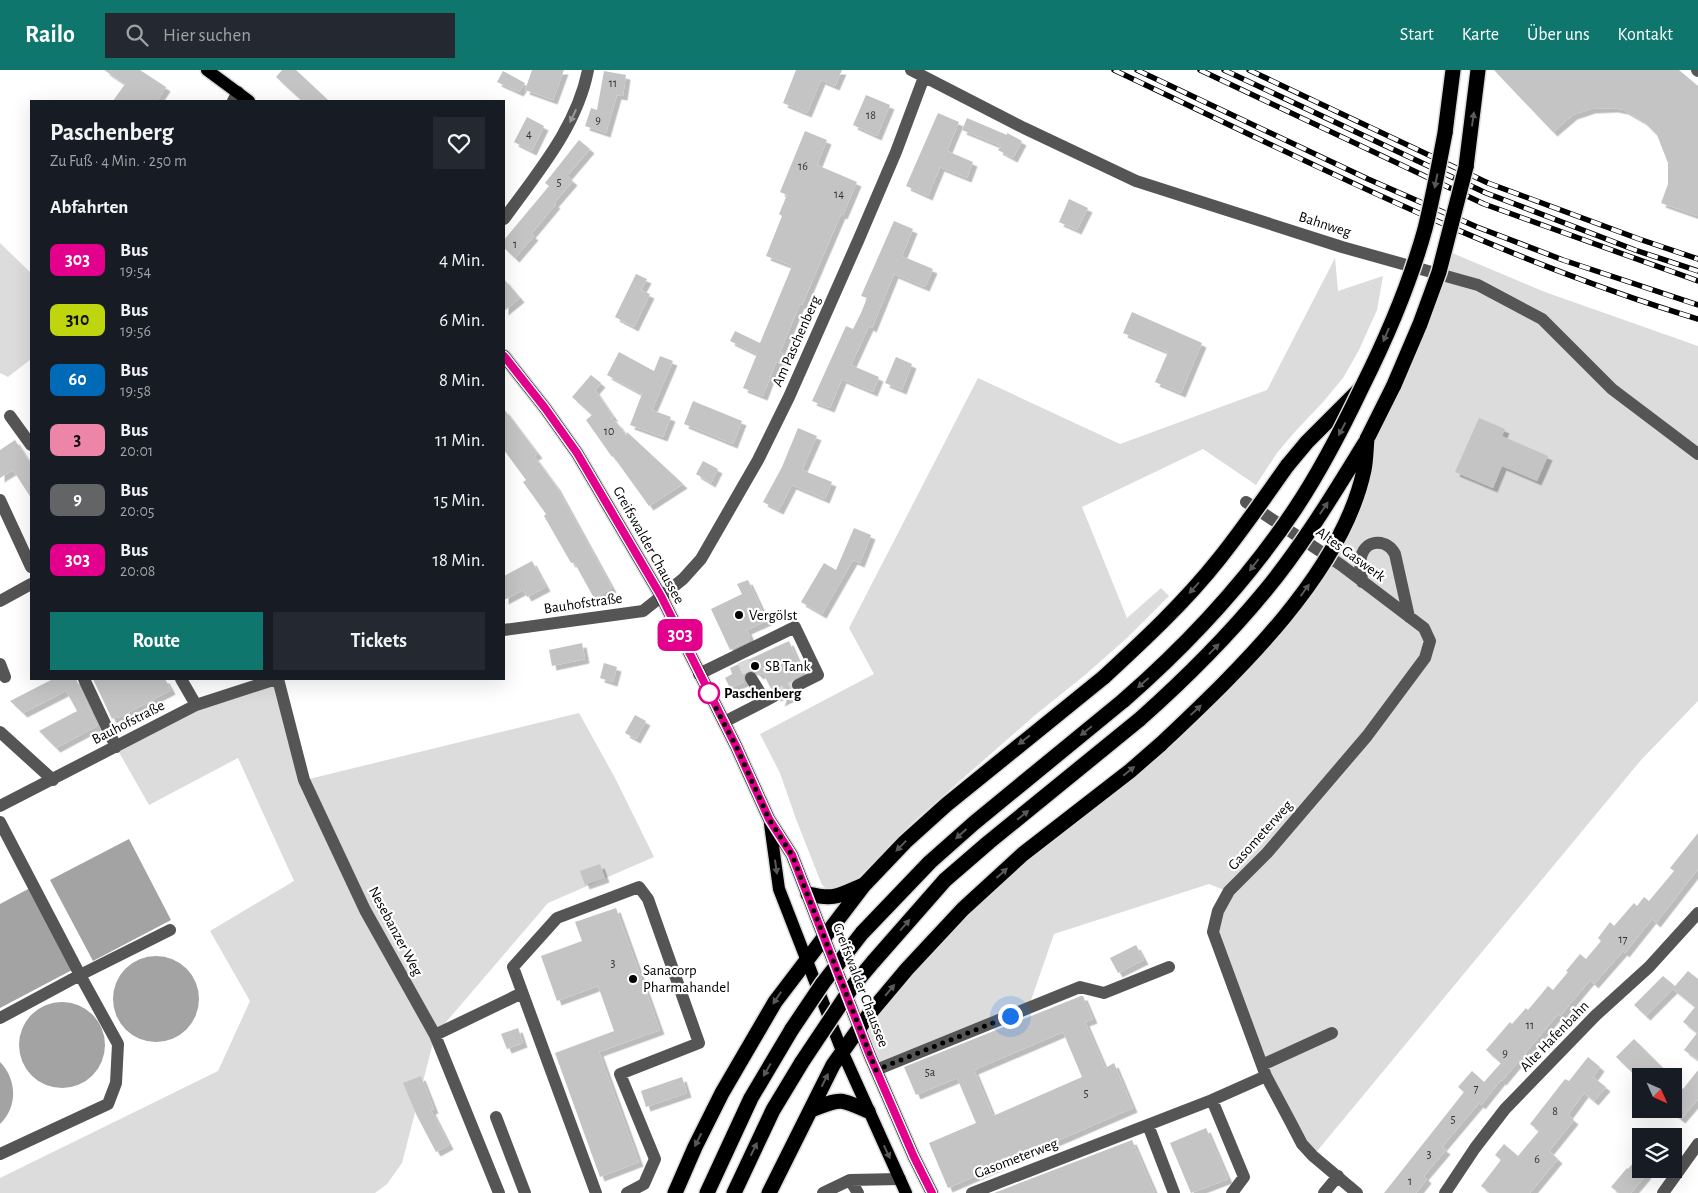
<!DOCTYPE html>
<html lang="de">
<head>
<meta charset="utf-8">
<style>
  body { margin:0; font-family:"Alegreya Sans",sans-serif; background:#242831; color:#f1f3f6; height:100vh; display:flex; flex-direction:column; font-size:19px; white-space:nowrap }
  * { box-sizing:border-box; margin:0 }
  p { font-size:16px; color:#9ea1a6 }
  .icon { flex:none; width:28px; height:28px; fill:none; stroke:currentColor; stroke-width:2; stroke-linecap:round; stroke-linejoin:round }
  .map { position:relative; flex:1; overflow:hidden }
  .sheet { position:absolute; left:30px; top:30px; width:475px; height:580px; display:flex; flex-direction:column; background:#171b24; border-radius:0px; box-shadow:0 5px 20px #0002 }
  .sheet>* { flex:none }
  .badge { padding:0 10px; border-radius:8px; font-size:18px; line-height:32px }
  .needle { width:32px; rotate:135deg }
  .controls { position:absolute; left:1632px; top:998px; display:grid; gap:10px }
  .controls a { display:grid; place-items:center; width:50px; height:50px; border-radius:0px; background:#171b24; box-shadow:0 5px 20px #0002; font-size:25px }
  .you { position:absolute; width:25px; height:25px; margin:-12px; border:4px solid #fff; border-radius:50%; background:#1a73e8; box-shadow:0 0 0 8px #1a73e833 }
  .map>.badge { position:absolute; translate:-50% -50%; box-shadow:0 0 0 2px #fff }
  h2 { padding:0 20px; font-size:19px; line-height:45px }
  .round { display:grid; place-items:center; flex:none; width:52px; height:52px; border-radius:0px; background:#242831 }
  .headline { display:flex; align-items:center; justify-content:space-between; height:85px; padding:0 20px }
  h1 { font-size:24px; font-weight:700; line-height:38px }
  .cta { display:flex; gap:10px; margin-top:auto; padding:10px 20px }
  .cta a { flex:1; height:58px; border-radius:0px; background:#0f766e; color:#fff; font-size:20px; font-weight:700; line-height:58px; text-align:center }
  .cta a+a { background:#242831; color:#f1f3f6 }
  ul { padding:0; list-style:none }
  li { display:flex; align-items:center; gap:15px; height:60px; padding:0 20px }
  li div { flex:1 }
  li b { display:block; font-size:19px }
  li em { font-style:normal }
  li .badge { min-width:55px; font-weight:700; text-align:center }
  header { display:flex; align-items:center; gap:30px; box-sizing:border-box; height:70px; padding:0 25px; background:#0f766e; color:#fff }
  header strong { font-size:24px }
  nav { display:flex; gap:28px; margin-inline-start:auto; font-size:18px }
  .search { width:350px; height:45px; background:#242831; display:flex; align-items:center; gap:12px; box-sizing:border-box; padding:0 18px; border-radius:0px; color:#9ea1a6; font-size:19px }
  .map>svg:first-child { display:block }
</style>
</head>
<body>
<header>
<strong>Railo</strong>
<div class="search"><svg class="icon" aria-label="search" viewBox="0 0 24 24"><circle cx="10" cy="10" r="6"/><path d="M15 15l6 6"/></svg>Hier suchen</div>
<nav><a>Start</a><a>Karte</a><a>Über uns</a><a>Kontakt</a></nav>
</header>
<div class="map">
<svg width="1698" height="1123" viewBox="0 0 1698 1123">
  <defs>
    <filter id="shadow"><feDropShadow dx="4.5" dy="4.5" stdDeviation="0" flood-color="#0004"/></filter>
  </defs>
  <rect width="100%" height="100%" fill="#fff"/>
  <!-- green -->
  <path fill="#dcdcdc" d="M0,173L31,203V289L8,307L0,303Z
    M1445,180L1545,222L1698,276V631L1641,690L1313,1086L1290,1051L1213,862L1229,822L1209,814L1054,864L1028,939L876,1000L859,958L963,839L1161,674L1331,487L1367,369Z
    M1335,188L1338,221L1383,206L1377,240L1359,280L1343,308L1323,332L1293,364L1277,383L1256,415L1203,379L1082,437L1127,548L1161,518L1169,526L1128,567L1085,605L1034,646L912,753L860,806L850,814L834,819H827L822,815L796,749L780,703L760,664L874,604L849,558L978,308L1120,374L1267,320Z
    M276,609L305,710L579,643L614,706L654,787L548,833L435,965L402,1093L387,1114L375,1123H0V1108L218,1001L250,931L210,861L294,811L238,688L149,735L116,677L196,635Z"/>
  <!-- water -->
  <path fill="#a3a3a3" d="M129,769L171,850L93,891L50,810Z
    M30,818L72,900L0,938V834Z
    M113 929a43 43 0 1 1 86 0a43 43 0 1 1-86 0Z
    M19 975a43 43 0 1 1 86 0a43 43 0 1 1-86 0Z
    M0,992C17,1009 18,1037 0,1054Z"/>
  <!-- building -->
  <path fill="#c4c4c4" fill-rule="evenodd" filter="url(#shadow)" d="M104,0H140L166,17L157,31H113L125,14Z
    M282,0H296L329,31H302L276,7Z
    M532,0H564L553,30L525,20Z
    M796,0H842L835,16L821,10L807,43L783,33Z
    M1494,0H1679L1698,16V146L1661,133L1668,114V93L1657,65L1643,51L1624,40L1613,38L1591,39L1573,45L1553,62Z
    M503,1L525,13L519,22L497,12Z
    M604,1L626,5L623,26L617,25L606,63L585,56L591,38L597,40Z
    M866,25L890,35L877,66L853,55Z
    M938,43L959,52L947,81L973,92L967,108L940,97L928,126L906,116Z
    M527,47L544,56L532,81L514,72Z
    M967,48L1007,65V63L1022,71L1013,88L998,80L1001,76L962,60Z
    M805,61L827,70L817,95L857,112L843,145L841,144L802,235L800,234L780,282L784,284L780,294L776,292L763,326L743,318L757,284L730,271L735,261L760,273L792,196L766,186L782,146L779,144L787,125L780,122Z
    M579,70L590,79L567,106L573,111L554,133L556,134L531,164L534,166L515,188L504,178V170L549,116L545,113Z
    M1069,129L1088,138L1077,160L1059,152Z
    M894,151L913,159L902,186L933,199L925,217L894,204L872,258L869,256L851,295L879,307L873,322L842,309L830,338L812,331L846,256L853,259L861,243L867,228L861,226Z
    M636,204L647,209L641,220L650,224L634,257L615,247Z
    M504,209L520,228L504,241Z
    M1132,242L1202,273L1181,323L1155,312L1168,282L1123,263Z
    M619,282L654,301L660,286L673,291L652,340L671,347L663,367L630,355L642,324L607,305Z
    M896,287L912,294L902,320L885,313Z
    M591,305L601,313L595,320L614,348L610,347L618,354L626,366L627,362L683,414L649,436L613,386L612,387L586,350L592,345L572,327Z
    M693,331L742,351L733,374L684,354Z
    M504,339L538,384L534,386L556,416L612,518L594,528L574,492L571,493L544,446L546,444L523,412L526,410L504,380Z
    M1479,348L1505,359L1502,366L1548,386L1537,411L1502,396L1493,418L1455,402Z
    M798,358L817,366L802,400L832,412L825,429L792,415L779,440L763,432L782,397Z
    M15,370L31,395V428L13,400L0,408V380Z
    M703,391L718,399L711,413L696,404Z
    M854,458L871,465L860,493L853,490L822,544L801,532L824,493L836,500Z
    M532,491L546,517L527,527L523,520L504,530V506Z
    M748,510L767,551L747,560L750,567L748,571L730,580L711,539L742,524L737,514Z
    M789,571L803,603L794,608L790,614L793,621L799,623L780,632L782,627L781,622L778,619H771L763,603L759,605L755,601L751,600L744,604V612L730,618L725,608L732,604L730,598Z
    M582,573L585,589L552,596L549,580Z
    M604,593L617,597L613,612L600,608Z
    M53,609H76L97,656L56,678L39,661L77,641L66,621L23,643L10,631Z
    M93,609H165L171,620L118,648L117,646L112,649Z
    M635,645L646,651L636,669L625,663Z
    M1698,763V799L1656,853L1652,849L1625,883L1623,881L1594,914L1590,910L1560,946L1558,944L1502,1011L1501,1010L1481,1035L1479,1033L1442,1077L1446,1080L1424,1106L1427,1109L1416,1123H1384L1464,1022L1458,1017L1472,1001L1484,1012L1501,993L1486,980L1510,952L1512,954L1526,938L1528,940L1548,916L1553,920L1568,902L1566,901L1580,884L1586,889L1601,871L1598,868L1610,852L1614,856L1634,833L1637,836L1644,827L1649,831L1674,801L1670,798Z
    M600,794L605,808L585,815L580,801Z
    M616,838L660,960L599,982L639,1092L600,1107L555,983L614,961L598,916L557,931L541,886L582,871L575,852Z
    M1136,875L1144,890L1118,903L1110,888Z
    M1688,901L1698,909V990L1684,980L1697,963L1683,952L1695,937L1673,919L1646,946L1634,935L1663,906L1675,916Z
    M1081,926H1083L1093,949L1085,952L1105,998L1114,993L1133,1038L948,1118L929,1073L976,1053L957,1008L916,1025L904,997ZM1063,962L1082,1007L993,1046L974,1000Z
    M518,958L523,973L507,979L501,964Z
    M1634,969L1662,997L1653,1006H1636L1616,987Z
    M1588,987L1600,997L1593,1007L1606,1017L1594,1031L1584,1023L1568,1045L1574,1050L1549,1081L1558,1089L1530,1123H1490L1481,1116L1501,1090L1495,1085L1504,1074L1518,1086L1539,1061L1530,1054L1565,1009L1569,1011Z
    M1698,1000V1029L1681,1049L1668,1039H1674V1012L1683,1019Z
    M421,1006L434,1039L431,1040L449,1075L436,1082L417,1046L403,1013Z
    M682,1007L687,1023L646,1037L641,1021Z
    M1206,1058L1228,1109L1191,1123L1170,1073Z
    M1132,1070L1155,1123H994Z
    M1633,1093L1647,1104L1631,1123H1619L1611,1117L1627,1098L1628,1099Z"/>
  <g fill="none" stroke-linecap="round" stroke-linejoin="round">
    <!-- minor-tunnel -->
    <path stroke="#d9d9d9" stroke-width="12" stroke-dasharray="12 6" stroke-linecap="butt" d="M743,591L751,608
      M774,626L798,615"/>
    <!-- major casing -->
    <g stroke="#dbdbdb" stroke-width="15">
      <path id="major" d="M207,0L249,31
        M504,286L545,338L577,383L661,526L736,676L769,749L792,785L870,986L914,1087L932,1123
        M770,754L779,819L842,981L906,1123"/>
    </g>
    <!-- highway casing -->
    <g stroke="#dbdbdb" stroke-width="18">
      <path id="highway" d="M1445,63L1453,0
        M1466,97L1478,0
        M1367,369L1394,315
        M1287,396L1307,372L1361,318
        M808,824C835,830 838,826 863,815
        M862,863L930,792L974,753L1124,630
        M873,892L945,810L989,772L1140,649
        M811,1040C840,1029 838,1027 868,1041
        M675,1123L695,1077L722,1023L775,932L864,815L905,772L946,735L1104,607
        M707,1123L751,1028L792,959
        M734,1123L773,1040L802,992
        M769,1123L833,995L870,943L907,899L963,839L1023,784L1130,701L1161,674"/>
    </g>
    <!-- minor -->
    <path stroke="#555" stroke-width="12" d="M911,0L1024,58L1136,111L1342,177L1478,215L1542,249L1612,319L1698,384
      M1697,0L1698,1
      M233,31L238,22
      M504,149C537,103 577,57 588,0
      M10,346L31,375
      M0,430L31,497
      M1246,432L1341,495L1424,558L1430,571L1425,588L1367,666L1267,783L1229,821L1218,841L1213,862L1266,1006L1290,1051L1302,1074L1313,1086L1357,1123
      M1362,512C1362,503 1358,492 1362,484C1368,468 1388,470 1395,484L1409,547
      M0,531L31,514
      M504,560L643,541L683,509L701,489L758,390L789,327L858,171L896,82L924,7
      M0,594L5,607
      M699,604L795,557L818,605L798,615
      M751,608L765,631L774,626
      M84,609L116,677
      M181,609L196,635
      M278,609L304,710L365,840L435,965L499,1123
      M724,652L765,631
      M0,662L53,710
      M0,736L196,635L276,609
      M0,752L80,905L118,974L116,1013L108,1034L0,1084
      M0,948L80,905L170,860
      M435,965L522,923
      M1262,995L1332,963
      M876,1000L1080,917L1104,923L1169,897
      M1212,1030L1244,1107L1232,1123
      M496,1047L525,1123
      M1148,1055L1174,1123
      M850,1110L858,1123
      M596,1123L513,897L557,848L639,817L648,829L699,973L620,1004L655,1089L644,1114L627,1123
      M823,1123L850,1110L900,1109
      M972,1123L1212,1030L1266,1006
      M1324,1123L1338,1106
      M1445,1123L1475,1078L1505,1039L1595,946L1649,897L1698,843
      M1663,1123L1698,1074"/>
    <!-- major -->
    <use href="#major" stroke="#000" stroke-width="12"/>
    <!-- highway -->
    <use href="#highway" stroke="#000" stroke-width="15"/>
    <!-- rail casing -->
    <g stroke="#000" stroke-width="5.5">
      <path id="rail" d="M1114,0C1305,90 1495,188 1698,249
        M1137,0L1368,109L1477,157L1563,190L1698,235
        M1200,0L1484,134L1698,211
        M1224,0L1486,123L1635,180L1698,201
        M1249,0L1488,113L1639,169L1698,189"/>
    </g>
    <!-- rail -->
    <use href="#rail" stroke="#fff" stroke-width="4" stroke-dasharray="11" stroke-linecap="butt"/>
    <!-- highway-bridge casing -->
    <g stroke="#dbdbdb" stroke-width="18" stroke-linecap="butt">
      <path id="highway-bridge" d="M1394,315L1420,254L1439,202L1466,97
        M1104,607C1144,570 1185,532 1219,489C1243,459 1265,427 1287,396
        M1124,630C1188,574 1247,511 1295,439C1321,400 1342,359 1362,317C1387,267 1410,213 1425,159C1433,127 1439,95 1445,63
        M1140,649C1185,609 1227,567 1265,521C1303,475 1334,423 1365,373
        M1161,674C1236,603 1342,504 1364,400C1366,390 1366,379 1367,369
        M792,959L823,913L862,863
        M802,992L852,917L873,892"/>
    </g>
    <!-- highway-bridge -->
    <use href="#highway-bridge" stroke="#000" stroke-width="15"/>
  </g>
  <!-- one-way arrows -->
  <defs><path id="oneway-solid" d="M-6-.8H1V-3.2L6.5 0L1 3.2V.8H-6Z" transform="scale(1.25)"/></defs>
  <use fill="#999" href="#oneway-solid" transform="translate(573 46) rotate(115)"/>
  <g fill="#595959">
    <use href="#oneway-solid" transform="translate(1473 49) rotate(-82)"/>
    <use href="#oneway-solid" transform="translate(1436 111) rotate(101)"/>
    <use href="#oneway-solid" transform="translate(1386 265) rotate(113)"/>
    <use href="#oneway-solid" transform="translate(1342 359) rotate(118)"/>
    <use href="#oneway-solid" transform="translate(1324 438) rotate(-56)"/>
    <use href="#oneway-solid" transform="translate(1254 495) rotate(128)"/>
    <use href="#oneway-solid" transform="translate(1194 518) rotate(132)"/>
    <use href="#oneway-solid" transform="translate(1305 520) rotate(-54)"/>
    <use href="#oneway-solid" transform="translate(1214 579) rotate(-46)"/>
    <use href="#oneway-solid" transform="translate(1143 613) rotate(139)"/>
    <use href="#oneway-solid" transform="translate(1196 640) rotate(-43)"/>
    <use href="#oneway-solid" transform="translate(1086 661) rotate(141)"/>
    <use href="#oneway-solid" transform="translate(1024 670) rotate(142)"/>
    <use href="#oneway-solid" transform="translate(1129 701) rotate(-39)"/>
    <use href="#oneway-solid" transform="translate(1023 745) rotate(-39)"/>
    <use href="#oneway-solid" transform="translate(961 764) rotate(138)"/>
    <use href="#oneway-solid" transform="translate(901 776) rotate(134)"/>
    <use href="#oneway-solid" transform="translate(776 797) rotate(82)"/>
    <use href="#oneway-solid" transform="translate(1002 803) rotate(-42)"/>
    <use href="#oneway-solid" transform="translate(905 855) rotate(-49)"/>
    <use href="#oneway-solid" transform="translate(890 920) rotate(-50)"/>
    <use href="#oneway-solid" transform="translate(777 928) rotate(124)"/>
    <use href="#oneway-solid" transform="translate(767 1000) rotate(120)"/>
    <use href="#oneway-solid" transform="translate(825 1010) rotate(-63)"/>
    <use href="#oneway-solid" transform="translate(698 1070) rotate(117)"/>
    <use href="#oneway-solid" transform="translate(754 1079) rotate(-64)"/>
    <use href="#oneway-solid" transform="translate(887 1082) rotate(65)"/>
  </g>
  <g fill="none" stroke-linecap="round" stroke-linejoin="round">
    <!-- line casing -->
    <g stroke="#fff" stroke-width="11">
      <path id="line" d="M504,286L545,338L577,383L661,526L736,676L769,749L792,785L870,986L914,1087L932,1123"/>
    </g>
    <!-- line -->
    <use href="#line" stroke="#e2008d" stroke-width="8"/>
    <!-- walk -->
    <path stroke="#000" stroke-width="5" stroke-dasharray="0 9" d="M709,623L706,619L736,676L769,749L792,785L876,1000L1010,946"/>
  </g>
  <!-- markers -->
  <g fill="#000" stroke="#fff" stroke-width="2">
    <circle cx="739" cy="545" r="5"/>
    <circle cx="755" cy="596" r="5"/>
    <circle cx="633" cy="909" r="5"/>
  </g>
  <circle fill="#fff" stroke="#e2008d" stroke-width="2.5" cx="709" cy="623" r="10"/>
  <g text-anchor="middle" stroke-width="4.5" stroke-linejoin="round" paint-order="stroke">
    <!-- number labels -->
    <g font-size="12" fill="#313131">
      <text x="613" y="17">11</text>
      <text x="871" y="49">18</text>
      <text x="598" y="54">9</text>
      <text x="529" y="68">4</text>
      <text x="803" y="100">16</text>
      <text x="559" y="116">5</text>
      <text x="839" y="128">14</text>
      <text x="515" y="178">1</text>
      <text x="609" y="365">10</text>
      <text x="1623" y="873">17</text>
      <text x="613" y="897">3</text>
      <text x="1530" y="959">11</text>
      <text x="1505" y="987">9</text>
      <text x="930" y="1006">5a</text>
      <text x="1476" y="1022">7</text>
      <text x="1086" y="1027">5</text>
      <text x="1555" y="1045">8</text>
      <text x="1453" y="1053">5</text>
      <text x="1429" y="1088">3</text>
      <text x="1537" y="1093">6</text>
      <text x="1410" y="1115">1</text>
    </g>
    <!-- street labels -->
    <g font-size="15" fill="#000" stroke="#fff">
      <text transform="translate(1325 154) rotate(18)" y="5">Bahnweg</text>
      <text transform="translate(796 271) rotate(-66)" y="5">Am Paschenberg</text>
      <text transform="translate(649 475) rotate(61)" y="5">Greifswalder Chaussee</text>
      <text transform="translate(1351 484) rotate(36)" y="5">Altes Gaswerk</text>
      <text transform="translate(583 533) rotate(-8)" y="5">Bauhofstraße</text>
      <text transform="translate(128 652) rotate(-27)" y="5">Bauhofstraße</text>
      <text transform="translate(1260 765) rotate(-48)" y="5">Gasometerweg</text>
      <text transform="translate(396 861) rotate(62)" y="5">Nesebanzer Weg</text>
      <text transform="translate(861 915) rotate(69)" y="5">Greifswalder Chaussee</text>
      <text transform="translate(1554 966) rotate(-46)" y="5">Alte Hafenbahn</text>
      <text transform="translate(1016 1088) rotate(-21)" y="5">Gasometerweg</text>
    </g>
    <!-- poi labels -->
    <g font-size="15" fill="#000" stroke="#fff" text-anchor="start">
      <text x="749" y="550">Vergölst</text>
      <text x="765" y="601">SB Tank</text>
      <text x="643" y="905">Sanacorp<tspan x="643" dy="17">Pharmahandel</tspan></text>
    </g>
    <!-- stop labels -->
    <g font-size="15" font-weight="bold" fill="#000" stroke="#fff" text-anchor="start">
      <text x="724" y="628">Paschenberg</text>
    </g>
  </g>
</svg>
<div class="controls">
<a><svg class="needle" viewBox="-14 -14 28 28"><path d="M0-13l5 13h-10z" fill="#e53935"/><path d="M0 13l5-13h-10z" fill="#9ea1a6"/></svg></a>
<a><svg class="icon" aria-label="layers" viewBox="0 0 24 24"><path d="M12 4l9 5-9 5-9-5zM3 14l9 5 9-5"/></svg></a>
</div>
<div class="you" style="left:1010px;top:946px"></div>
<b class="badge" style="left:680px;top:565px;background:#e2008d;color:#fff">303</b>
<section class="sheet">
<div class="headline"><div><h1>Paschenberg</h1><p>Zu Fuß · 4 Min. · 250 m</p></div><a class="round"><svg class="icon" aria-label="heart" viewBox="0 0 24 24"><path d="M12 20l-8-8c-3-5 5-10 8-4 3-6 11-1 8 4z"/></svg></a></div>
<h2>Abfahrten</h2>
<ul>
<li><span class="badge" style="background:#e2008d;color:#fff">303</span><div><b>Bus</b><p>19:54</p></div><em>4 Min.</em></li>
<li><span class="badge" style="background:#bfd60e;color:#111">310</span><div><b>Bus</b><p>19:56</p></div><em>6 Min.</em></li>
<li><span class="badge" style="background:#006ab7;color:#fff">60</span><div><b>Bus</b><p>19:58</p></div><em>8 Min.</em></li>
<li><span class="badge" style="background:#ec85a8;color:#111">3</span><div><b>Bus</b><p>20:01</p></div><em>11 Min.</em></li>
<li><span class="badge" style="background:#636466;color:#fff">9</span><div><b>Bus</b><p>20:05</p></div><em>15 Min.</em></li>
<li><span class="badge" style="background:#e2008d;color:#fff">303</span><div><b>Bus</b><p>20:08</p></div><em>18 Min.</em></li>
</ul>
<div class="cta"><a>Route</a><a>Tickets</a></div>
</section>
</div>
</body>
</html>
